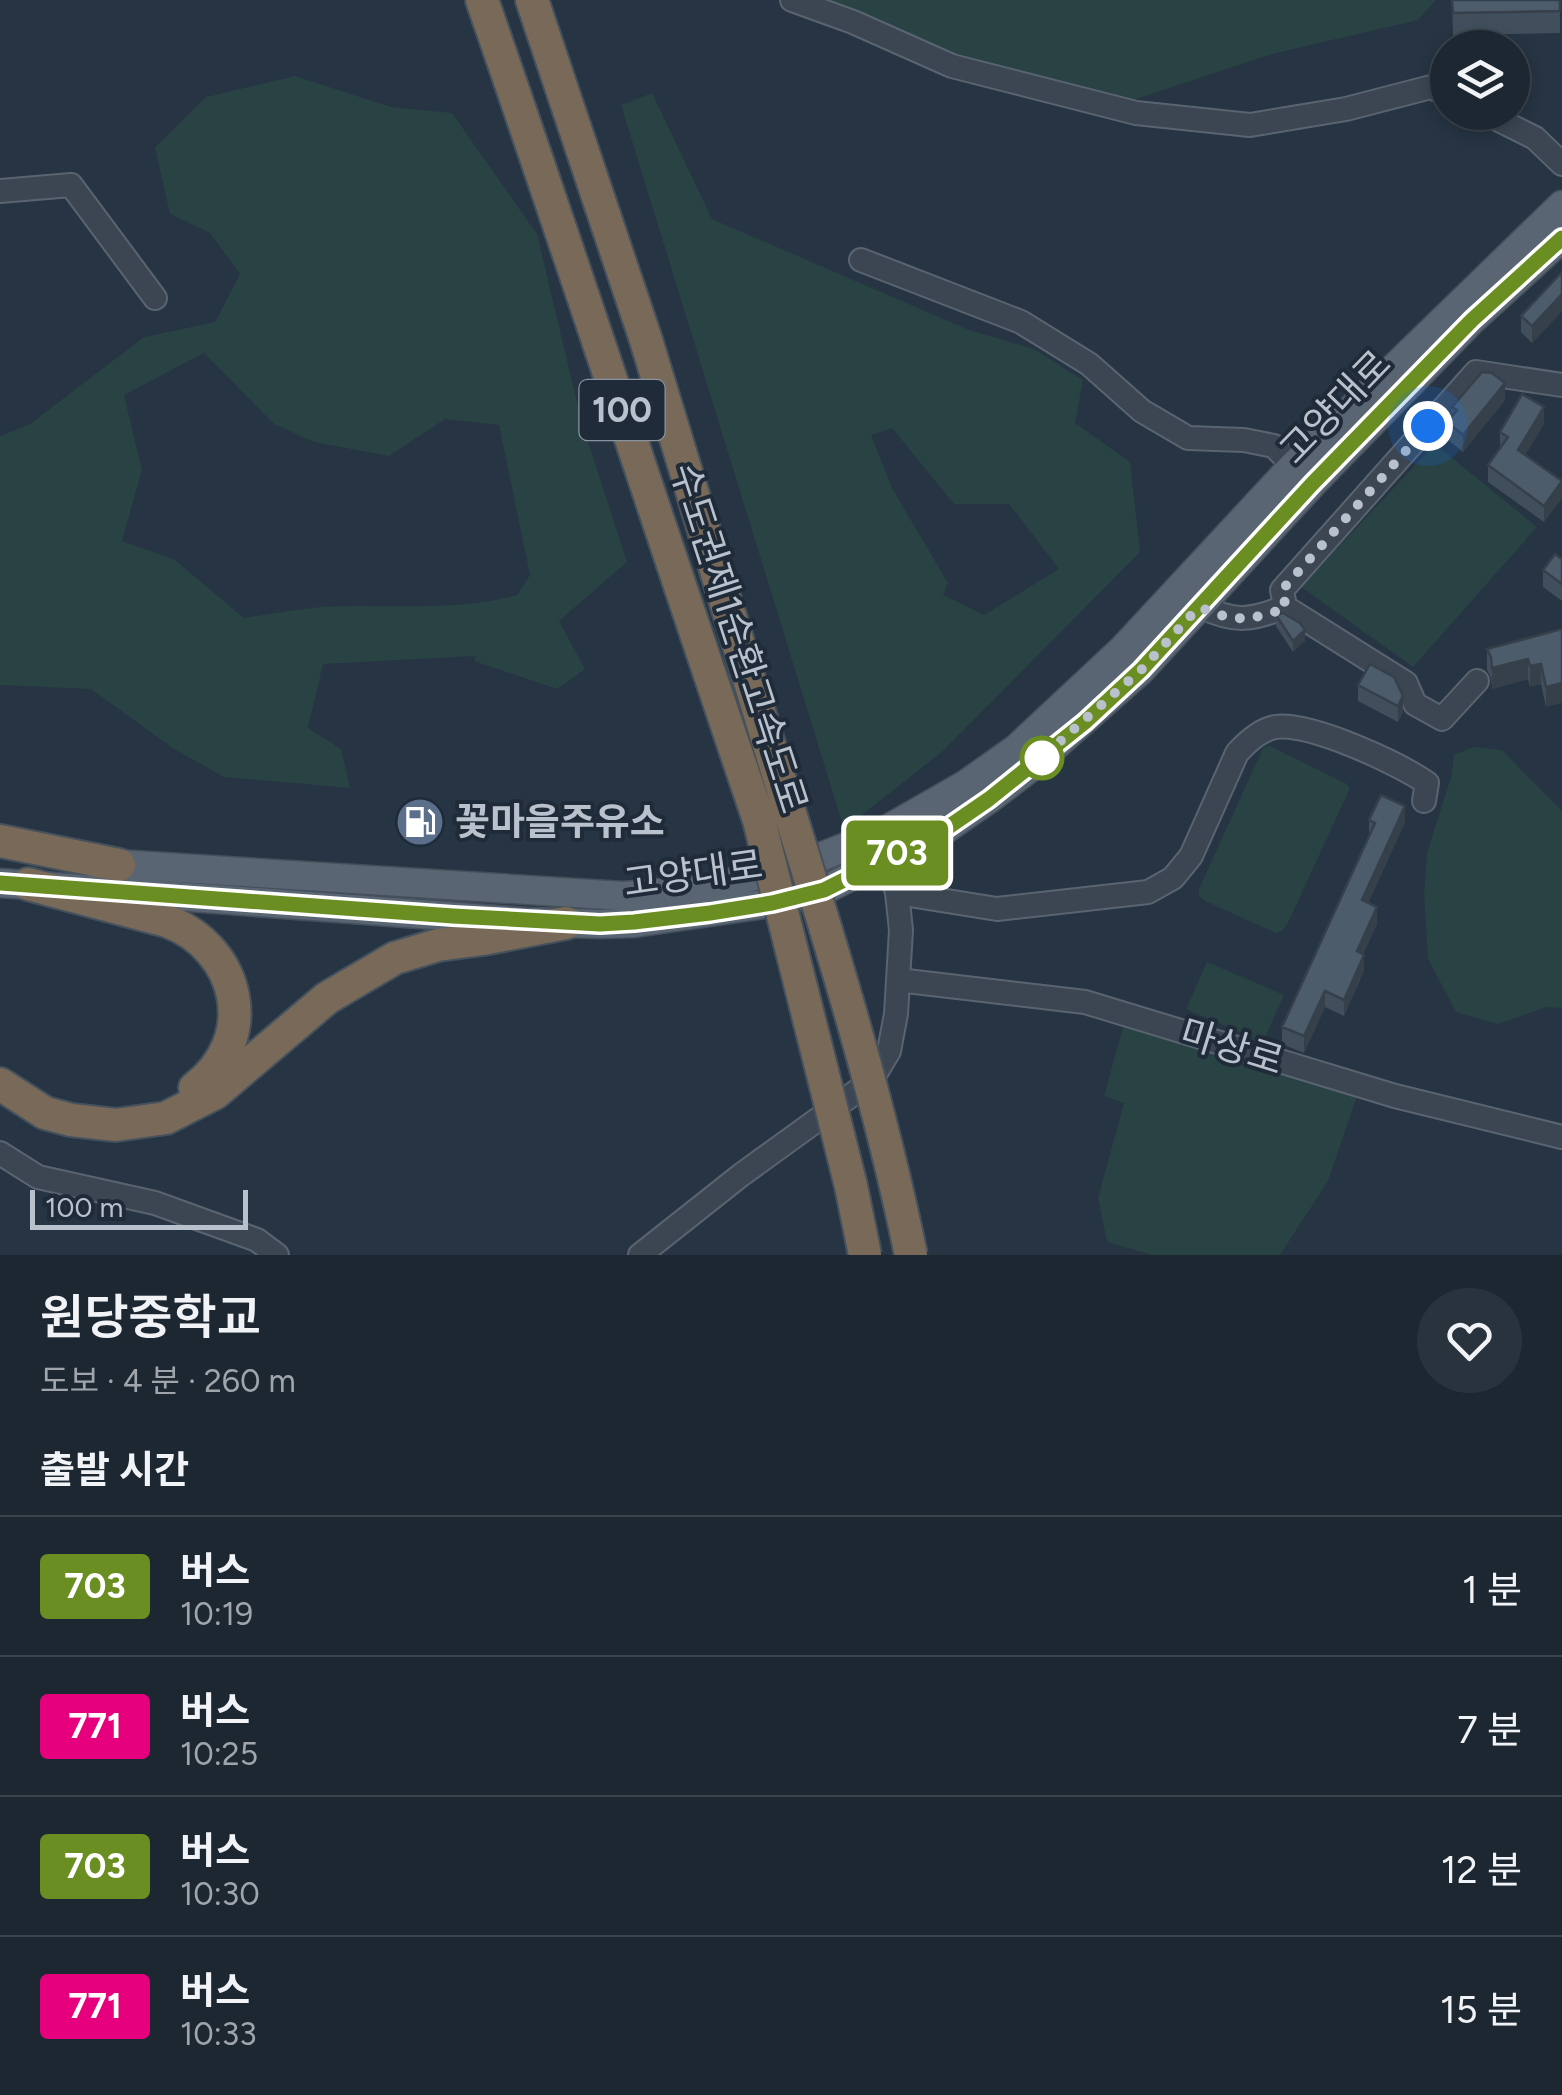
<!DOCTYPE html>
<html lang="ko">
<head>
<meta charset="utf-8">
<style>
  body { margin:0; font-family:Figtree,"Noto Sans KR",sans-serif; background:#29333e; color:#f1f3f6; height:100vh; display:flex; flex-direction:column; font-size:38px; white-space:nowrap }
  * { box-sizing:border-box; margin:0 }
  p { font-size:32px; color:#a0a5ac }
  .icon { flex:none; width:55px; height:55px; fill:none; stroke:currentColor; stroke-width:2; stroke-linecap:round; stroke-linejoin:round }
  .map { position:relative; height:1255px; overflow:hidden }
  .details { display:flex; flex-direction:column; background:#1c2732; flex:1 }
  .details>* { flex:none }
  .badge { padding:0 20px; border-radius:8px; font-size:35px; line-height:65px }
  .controls { position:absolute; left:1430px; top:30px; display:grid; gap:20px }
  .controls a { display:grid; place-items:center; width:100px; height:100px; border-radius:50%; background:#1c2732; box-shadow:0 5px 15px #0003,0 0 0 2px #3a444d; font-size:50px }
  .scale { position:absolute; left:30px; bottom:25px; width:218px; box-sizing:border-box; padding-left:10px; border:5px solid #b8c1cc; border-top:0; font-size:28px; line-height:35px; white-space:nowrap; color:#b8c1cc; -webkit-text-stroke:8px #1f2b38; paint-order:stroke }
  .you { position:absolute; width:50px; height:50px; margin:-25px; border:8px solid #fff; border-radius:50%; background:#1a73e8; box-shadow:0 0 0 15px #1a73e833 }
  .map>.badge { position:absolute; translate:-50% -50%; box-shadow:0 0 0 5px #fff }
  h2 { padding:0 40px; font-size:38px; line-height:90px }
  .round { display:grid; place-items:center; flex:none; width:105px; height:105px; border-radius:52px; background:#29333e }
  .headline { display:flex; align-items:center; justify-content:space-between; height:170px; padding:0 40px }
  h1 { font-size:48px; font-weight:600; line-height:75px }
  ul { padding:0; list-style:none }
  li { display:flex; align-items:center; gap:30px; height:140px; padding:0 40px; border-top:2px solid #3a444d }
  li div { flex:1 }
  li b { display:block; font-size:38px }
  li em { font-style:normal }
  li .badge { min-width:110px; font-weight:700; text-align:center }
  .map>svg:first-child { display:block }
</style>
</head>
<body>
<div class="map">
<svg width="1562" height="1255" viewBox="0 0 1562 1255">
  <rect width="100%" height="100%" fill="#263443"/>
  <!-- green -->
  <path fill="#294244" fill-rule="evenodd" d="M818,0H1436L1418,20L1272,54L1133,100L949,56Z
    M295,76L391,107L452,113L537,234L582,423L627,562L559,621L585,669L557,689L474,661L476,656L323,664L308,728L341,749L350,788L224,777L174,749L91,689L0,685V436L30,424L144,337L215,322L240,274L210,233L170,214L155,148L206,97ZM204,353L274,424L314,442L389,456L445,419L499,425L530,575L517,595C453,613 388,603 322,607C296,609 270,614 244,618L175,560L122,541L142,470L124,395Z
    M652,93L712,219L969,330L1034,349L1083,380L1075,423L1130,462L1140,552L943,751L844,829L621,105ZM892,428L954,504H1009L1059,569L984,615L943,595L948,583L892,488L871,435Z
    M1435,444L1537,527L1413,667L1301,587Z
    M1268,745L1347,784L1350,788L1288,923L1282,931L1276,933L1205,901L1199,896V889L1263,748Z
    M1474,747L1502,750L1562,811V1008L1547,1007L1498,1024L1456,1012L1428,959L1424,895L1427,853L1451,777L1454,755Z
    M1207,962L1284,995L1263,1042L1186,1009Z
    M1125,1020L1357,1096L1328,1181L1280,1255H1152L1107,1242L1098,1198L1124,1103L1104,1096Z"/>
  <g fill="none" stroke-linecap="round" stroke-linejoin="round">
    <!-- minor casing -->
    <g stroke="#596470" stroke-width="26">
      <path id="minor" d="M792,0L853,22L952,66L1136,113L1250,125L1346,109L1431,87L1448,95
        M1483,112L1535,138L1562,164
        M0,191L71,185L155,298
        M861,260L1021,322L1089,364L1142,411L1188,438L1244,440L1274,446L1293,466
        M1196,610L1202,607C1235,623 1252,620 1285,607
        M1477,681L1442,719L1415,704L1406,683L1285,607L1282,590L1476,372L1562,385
        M897,893L997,909L1148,892L1173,878L1191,856L1237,753C1247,742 1260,730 1275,727C1310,722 1398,763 1427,783L1424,801
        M898,980L1085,1002L1395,1096L1562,1137
        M0,1153L38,1177L155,1203L257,1240L277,1255
        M640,1255L741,1175L871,1081L889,1051L896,1014L901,930L897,893L884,841"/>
    </g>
    <!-- major casing -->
    <g stroke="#454f5c" stroke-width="31">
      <path id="major" d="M101,863L623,896L702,890L808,862L881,833L965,785L1016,749L1123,649L1293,466L1562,205
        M0,883L526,922L600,924L634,923L772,903L824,890L944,830L989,799L1031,767L1141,670L1312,484L1472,320L1562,238"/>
    </g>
    <!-- highway casing -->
    <g stroke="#45515d" stroke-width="36">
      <path id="highway" d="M482,0C577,273 666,547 759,820
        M532,0L646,340L789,810
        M0,841L119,865
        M28,884L167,921C241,949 260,1039 195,1088
        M0,1084L45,1113L71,1120L116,1125L166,1118L215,1093L327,998L395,958L438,945L483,939L566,923"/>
    </g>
    <!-- minor -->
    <use href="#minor" stroke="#3b4652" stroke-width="22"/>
    <!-- major -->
    <use href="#major" stroke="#596572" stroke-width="28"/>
    <!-- highway -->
    <use href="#highway" stroke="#786958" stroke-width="32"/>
    <!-- highway-bridge casing -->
    <g stroke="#45515d" stroke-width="36" stroke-linecap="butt">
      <path id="highway-bridge" d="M789,810C835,957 880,1104 911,1255
        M759,820L851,1186L865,1255"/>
    </g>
    <!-- highway-bridge -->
    <use href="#highway-bridge" stroke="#786958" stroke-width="32"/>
  </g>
  <!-- wall -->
  <path fill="#414f5c" d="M1452,0H1560V33L1453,35Z
    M1562,272V311L1532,343L1521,332V316Z
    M1505,400L1463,452L1447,439V422L1452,416V407Z
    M1544,424L1525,455L1562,498L1544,522L1488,482V465L1500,449V432Z
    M1562,559V601L1543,587V570Z
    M1276,615L1305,641L1293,652L1276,626Z
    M1562,629L1546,707L1541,684L1530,687L1528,679L1492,689L1491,678L1487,670V649Z
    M1370,664L1403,712L1398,722L1358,701V685Z
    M1369,820L1405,822L1368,903L1377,924L1363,954L1364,971L1344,1016L1325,1007L1304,1053L1282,1044V1027L1369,836Z"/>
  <!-- shaded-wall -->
  <path fill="#35404b" d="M1562,294V311L1532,343V326Z
    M1505,383V400L1463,452V435Z
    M1544,407V424L1518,466V450Z
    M1562,481V498L1544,522V506Z
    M1305,630V641L1293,652V641Z
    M1528,659V679L1492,689V668Z
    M1541,664V684L1530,687V666Z
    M1562,683V703L1546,707V687Z
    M1403,696V712L1398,722V706Z
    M1405,806V822L1362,917V900Z
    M1377,907V924L1357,968V951Z
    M1364,955V971L1344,1016V1000Z
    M1325,991V1007L1304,1053V1036Z"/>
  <!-- building -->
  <path fill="#4c5c6b" stroke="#35404b" stroke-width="2.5" d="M1452,0H1560V11L1453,13Z
    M1562,272V294L1532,326L1521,316Z
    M1482,372L1492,373L1505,383L1463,435L1447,422L1457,410L1452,407Z
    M1522,394L1544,407L1518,450L1562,481L1544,506L1488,465L1508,437L1500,432Z
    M1555,554L1562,559V584L1543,570Z
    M1283,613L1300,623L1305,630L1293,641L1276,615Z
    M1562,629V683L1546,687L1541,664L1530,666L1528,659L1492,668L1491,657L1487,649Z
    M1370,664L1394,677L1403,696L1398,706L1358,685Z
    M1381,795L1405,806L1362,900L1377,907L1357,951L1364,955L1344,1000L1325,991L1304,1036L1282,1027L1375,823L1369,820Z"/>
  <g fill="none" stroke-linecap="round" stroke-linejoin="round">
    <!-- line casing -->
    <g stroke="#fff" stroke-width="22">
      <path id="line" d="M0,883L453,916L600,924L634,922L710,913L772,903L824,890L944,830L989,799L1085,722L1141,670L1312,484L1472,320L1562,238"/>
    </g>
    <!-- line -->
    <use href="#line" stroke="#6b8e23" stroke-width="15"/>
    <!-- walk -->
    <path stroke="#b8c1cc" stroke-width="10" stroke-dasharray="0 18" d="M1042,758L1031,767L1141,670L1196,610L1202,608C1235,623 1252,620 1286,608L1282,590L1428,426"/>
  </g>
  <!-- icons -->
  <defs>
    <g id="fuel-disc" transform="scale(2.5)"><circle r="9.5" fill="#5c6f8a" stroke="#1f2b38"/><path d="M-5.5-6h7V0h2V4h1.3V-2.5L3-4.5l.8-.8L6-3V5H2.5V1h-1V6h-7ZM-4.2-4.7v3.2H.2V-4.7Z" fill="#fff"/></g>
  </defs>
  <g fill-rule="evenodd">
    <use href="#fuel-disc" x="420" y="822"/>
  </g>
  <!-- markers -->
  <circle fill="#fff" stroke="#6b8e23" stroke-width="5" cx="1042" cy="758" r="20"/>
  <g text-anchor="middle" stroke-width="8" stroke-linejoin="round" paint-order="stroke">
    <!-- shield labels -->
    <rect fill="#1f2b38" stroke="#8a94a0" stroke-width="2.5" x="579.5" y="380" width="85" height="60" rx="8"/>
    <g font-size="35" font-weight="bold" fill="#b8c1cc">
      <text x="622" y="422">100</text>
    </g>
    <!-- street labels -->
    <g font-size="38" fill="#b8c1cc" stroke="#1f2b38">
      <text transform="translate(1335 407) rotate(-46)" y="13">고양대로</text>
      <text transform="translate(739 638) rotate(72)" y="13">수도권제1순환고속도로</text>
      <text transform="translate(693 874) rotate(-8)" y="13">고양대로</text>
      <text transform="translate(1232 1047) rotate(17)" y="13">마상로</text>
    </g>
    <!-- poi labels -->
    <g font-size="38" font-weight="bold" fill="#b8c1cc" stroke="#1f2b38" text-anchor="start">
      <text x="455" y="835">꽃마을주유소</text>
    </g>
  </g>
</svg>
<div class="controls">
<a><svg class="icon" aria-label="layers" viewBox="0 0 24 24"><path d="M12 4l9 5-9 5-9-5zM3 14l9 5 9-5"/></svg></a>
</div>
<div class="scale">100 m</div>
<div class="you" style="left:1428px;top:426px"></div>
<b class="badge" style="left:897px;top:853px;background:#6b8e23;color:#fff">703</b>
</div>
<section class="details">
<div class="headline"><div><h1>원당중학교</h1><p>도보 · 4 분 · 260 m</p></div><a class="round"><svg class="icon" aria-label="heart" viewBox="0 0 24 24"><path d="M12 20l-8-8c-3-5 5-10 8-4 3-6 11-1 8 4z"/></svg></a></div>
<h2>출발 시간</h2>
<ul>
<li><span class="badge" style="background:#6b8e23;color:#fff">703</span><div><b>버스</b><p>10:19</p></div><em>1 분</em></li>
<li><span class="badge" style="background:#e6007e;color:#fff">771</span><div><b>버스</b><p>10:25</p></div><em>7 분</em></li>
<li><span class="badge" style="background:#6b8e23;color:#fff">703</span><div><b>버스</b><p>10:30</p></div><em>12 분</em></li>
<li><span class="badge" style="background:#e6007e;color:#fff">771</span><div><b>버스</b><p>10:33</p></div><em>15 분</em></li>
</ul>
</section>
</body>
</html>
